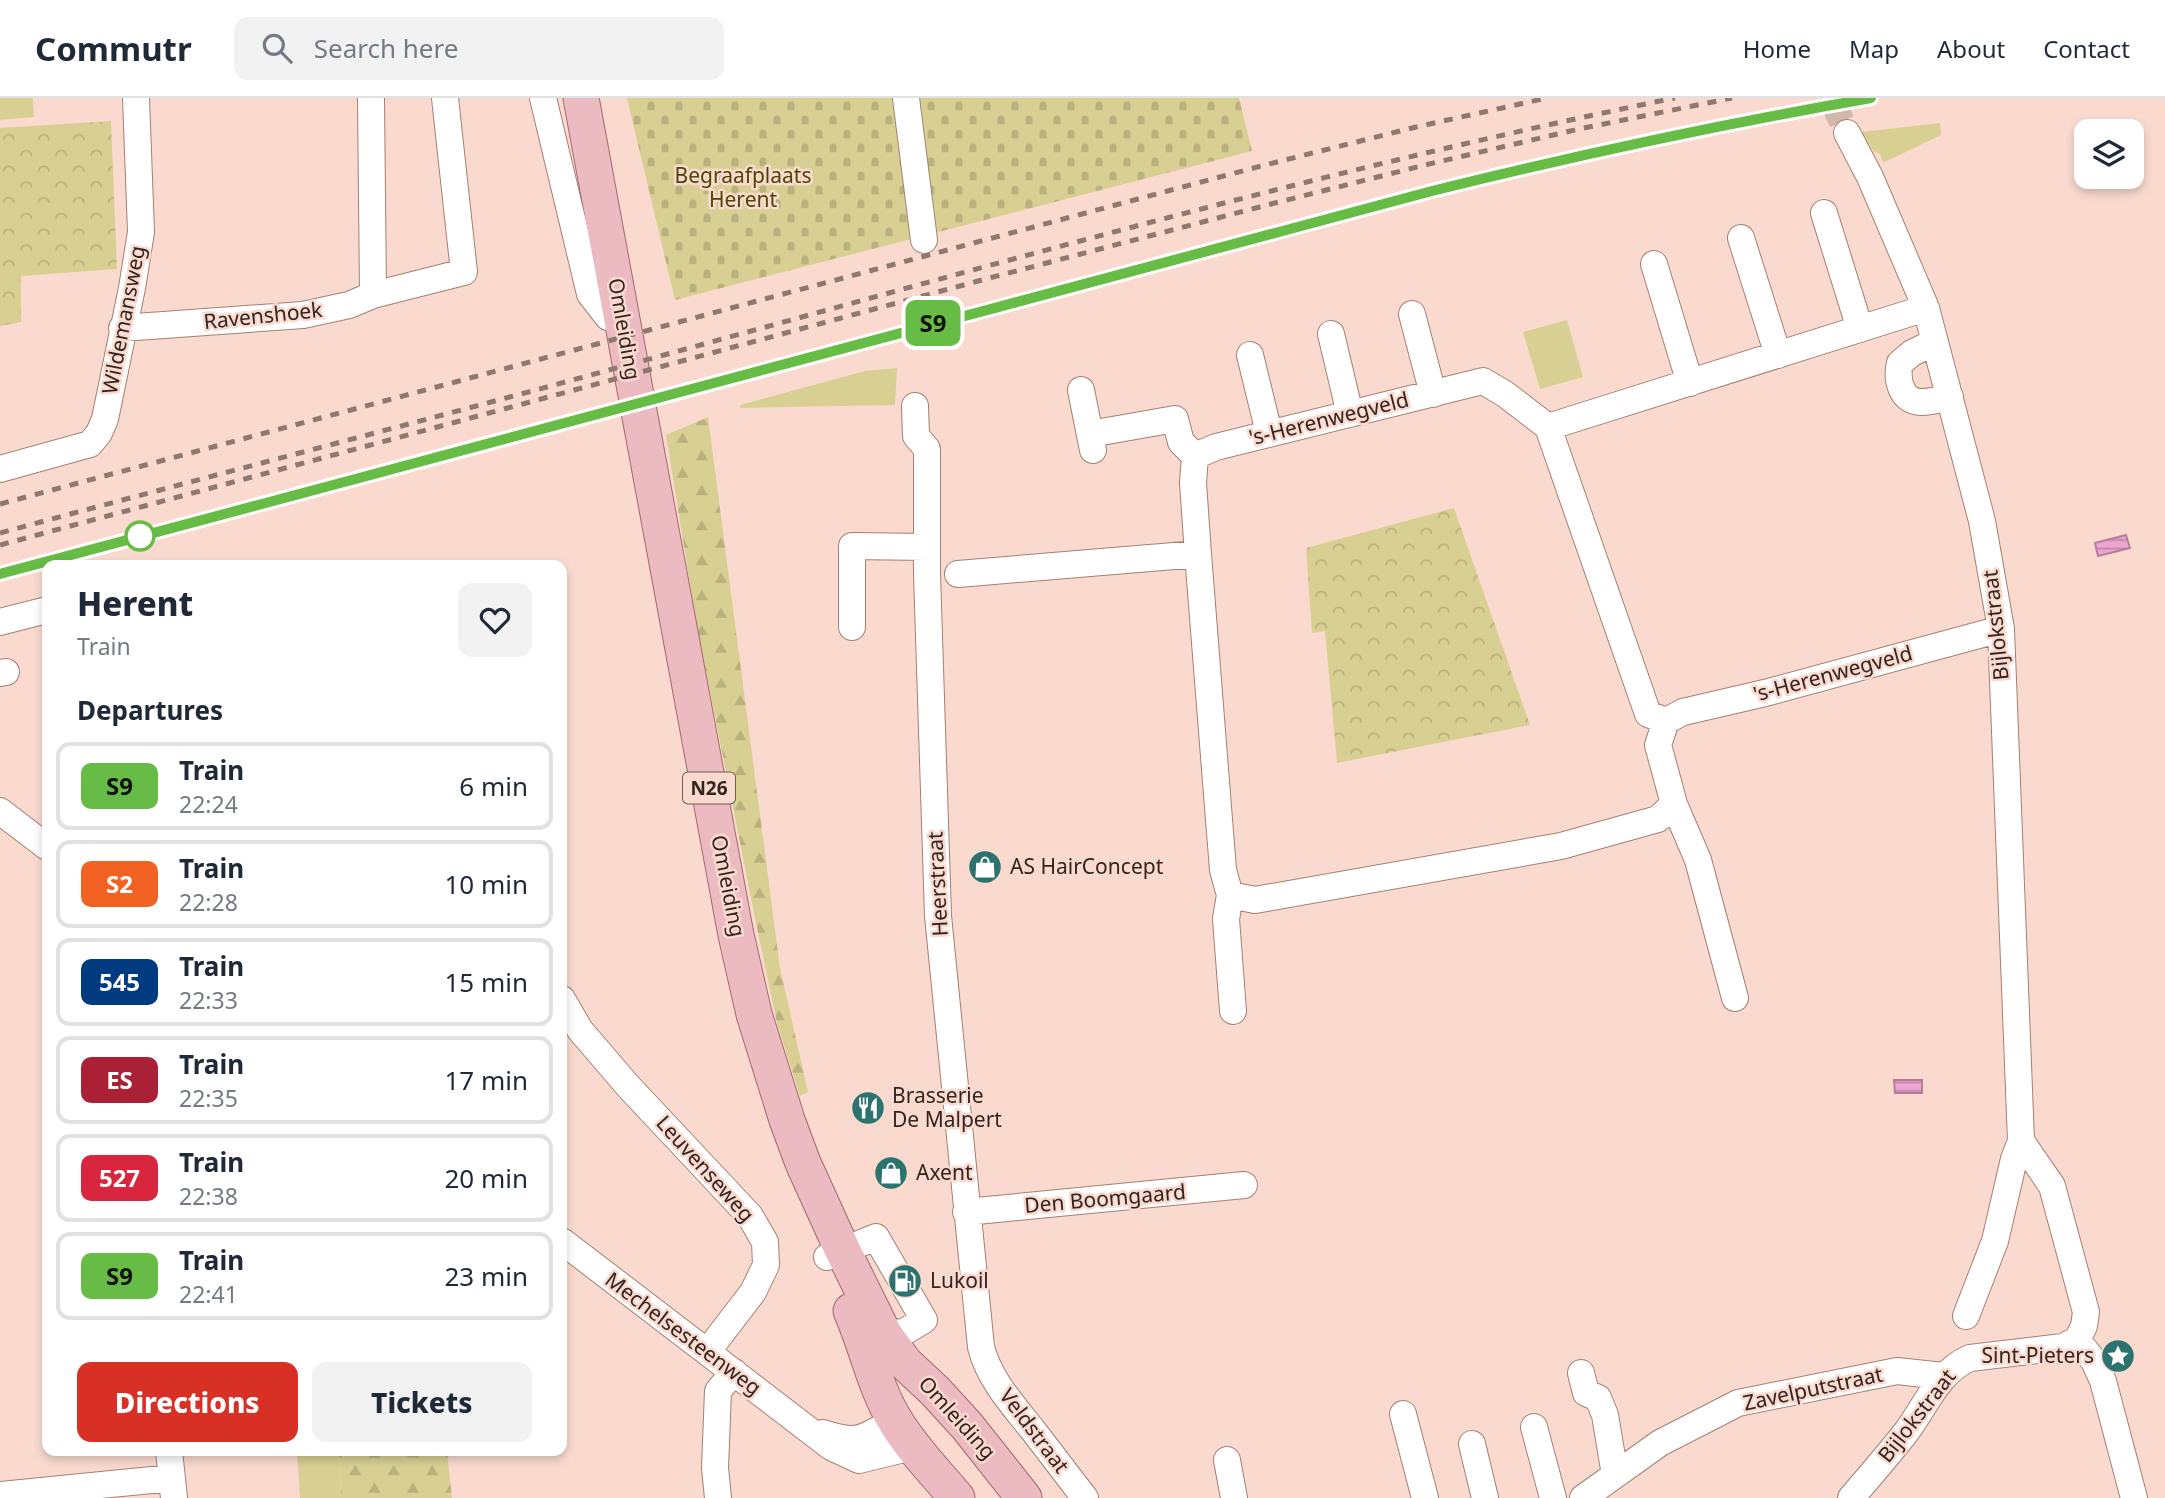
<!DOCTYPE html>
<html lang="en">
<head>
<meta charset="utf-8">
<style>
  body { margin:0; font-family:"Noto Sans",sans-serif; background:#f2f2f3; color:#1f2937; height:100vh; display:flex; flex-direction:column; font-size:26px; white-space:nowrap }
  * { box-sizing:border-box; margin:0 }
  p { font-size:23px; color:#747a83 }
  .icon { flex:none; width:38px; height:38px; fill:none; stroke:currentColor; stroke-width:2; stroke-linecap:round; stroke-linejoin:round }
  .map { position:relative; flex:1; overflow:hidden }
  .side { position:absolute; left:42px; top:462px; width:525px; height:896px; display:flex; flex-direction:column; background:#fff; border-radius:14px; box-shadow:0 4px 10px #0003 }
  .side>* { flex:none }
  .badge { padding:0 14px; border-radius:10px; font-size:24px; line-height:46px }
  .fabs { position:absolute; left:2074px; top:21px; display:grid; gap:14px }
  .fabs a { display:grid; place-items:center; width:70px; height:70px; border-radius:14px; background:#fff; box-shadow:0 4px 10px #0003; font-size:35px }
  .map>.badge { position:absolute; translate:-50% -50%; box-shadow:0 0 0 4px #fff }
  h2 { padding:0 35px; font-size:26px; line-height:63px }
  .round { display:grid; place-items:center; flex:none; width:74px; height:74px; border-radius:14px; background:#f2f2f3 }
  .head { display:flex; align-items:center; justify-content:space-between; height:119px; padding:0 35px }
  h1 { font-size:33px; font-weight:800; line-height:52px }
  .cta { display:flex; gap:14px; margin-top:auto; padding:14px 35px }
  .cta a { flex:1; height:80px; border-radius:14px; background:#d93025; color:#fff; font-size:28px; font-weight:800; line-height:80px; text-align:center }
  .cta a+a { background:#f2f2f3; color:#1f2937 }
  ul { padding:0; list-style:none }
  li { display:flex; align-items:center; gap:21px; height:88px; margin:0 14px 10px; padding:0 21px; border:4px solid #e0e1e3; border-radius:14px }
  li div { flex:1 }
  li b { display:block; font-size:26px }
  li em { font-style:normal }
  li .badge { min-width:77px; font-weight:700; text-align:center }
  header { display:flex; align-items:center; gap:42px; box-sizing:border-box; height:98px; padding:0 35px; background:#fff; border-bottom:2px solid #e0e1e3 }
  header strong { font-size:33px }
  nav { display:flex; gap:38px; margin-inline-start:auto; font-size:24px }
  .search { width:490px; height:63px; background:#f2f2f3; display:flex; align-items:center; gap:18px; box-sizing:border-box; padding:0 24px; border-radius:14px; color:#747a83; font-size:26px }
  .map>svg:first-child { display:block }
</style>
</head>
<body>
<header>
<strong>Commutr</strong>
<div class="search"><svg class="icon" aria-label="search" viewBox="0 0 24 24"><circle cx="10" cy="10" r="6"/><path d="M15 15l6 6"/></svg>Search here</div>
<nav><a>Home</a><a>Map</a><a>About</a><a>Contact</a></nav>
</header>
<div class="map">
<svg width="2165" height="1400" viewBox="0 0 2165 1400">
  <defs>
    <pattern id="forest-firs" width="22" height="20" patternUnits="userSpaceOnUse" patternTransform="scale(1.75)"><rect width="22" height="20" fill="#d8d093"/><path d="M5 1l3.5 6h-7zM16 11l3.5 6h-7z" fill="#bab27e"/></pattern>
    <pattern id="cemetery-stones" width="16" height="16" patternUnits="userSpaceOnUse" patternTransform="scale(1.75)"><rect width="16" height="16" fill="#d8d093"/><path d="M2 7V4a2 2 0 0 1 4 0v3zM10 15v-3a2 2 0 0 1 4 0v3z" fill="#bab27e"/></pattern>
    <pattern id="park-crowns" width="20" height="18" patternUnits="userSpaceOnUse" patternTransform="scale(1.75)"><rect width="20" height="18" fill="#d8d093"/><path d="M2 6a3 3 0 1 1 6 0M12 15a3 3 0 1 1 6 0" fill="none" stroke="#bab27e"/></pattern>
    <pattern id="water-rules" width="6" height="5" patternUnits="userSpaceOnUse" patternTransform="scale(1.75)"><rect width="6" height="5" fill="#eca5d0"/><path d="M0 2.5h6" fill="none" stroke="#c086a8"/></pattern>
  </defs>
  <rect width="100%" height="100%" fill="#fadace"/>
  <!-- grass -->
  <path fill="#d8d093" d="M0,0H33L34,19L0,22Z
    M1940,25L1941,37L1883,65L1880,56L1874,54L1862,34Z
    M1567,222L1583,279L1540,291L1523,234Z
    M897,270L895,307L740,310V307L865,273Z
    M297,1353H339L341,1400H300Z"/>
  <!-- forest -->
  <path fill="url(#forest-firs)" d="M708,319L780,870L808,994L800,998L777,925L756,825L696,523L666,337Z
    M339,1353H447L452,1400H341Z"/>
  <!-- cemetery -->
  <path fill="url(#cemetery-stones)" d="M627,0H1239L1252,53L675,202Z"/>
  <!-- park -->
  <path fill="url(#park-crowns)" d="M111,23L117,171L21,178V224L0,228V30Z
    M1454,410L1530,627L1337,665L1325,533L1312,535L1306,450Z"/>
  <!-- water -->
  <path fill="url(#water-rules)" stroke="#b47e9b" stroke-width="2" d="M2126,437L2130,450L2098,458L2095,445Z
    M1894,982H1922V995H1895Z"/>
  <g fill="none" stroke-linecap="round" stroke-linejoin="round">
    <!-- minor-tunnel -->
    <path stroke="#d2b6ab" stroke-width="26" stroke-dasharray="26 13" stroke-linecap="butt" d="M1831,0L1847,35"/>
    <!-- minor casing -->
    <g stroke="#a48072" stroke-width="28">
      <path id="minor" d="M543,0L590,196L608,219
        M906,0L924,142
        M1847,35L1870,79L1926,210L1982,423L2001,531L2021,1043L2052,1088L2086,1214L2084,1228L2077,1242L2094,1263L2103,1283L2134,1400
        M1824,115L1860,231
        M1741,140L1778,257
        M1654,166L1690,285
        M373,197L464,174L445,0
        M1926,210L1548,329L1505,296L1483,283L1216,349L1195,358L1193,385L1198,456L1223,772L1230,797L1255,802L1561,748L1658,721L1674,706L1658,647L1666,623L1683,614L1765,595L2001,531
        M1412,216L1433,296
        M122,230L303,217L349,207L373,197L371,0
        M1331,236L1350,316
        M1935,244L1912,255L1900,265C1896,281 1901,304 1921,304C1931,304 1941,301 1950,299
        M1250,257L1269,335
        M1081,292L1093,352
        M915,308L916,338L927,351V476L938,818L981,1249C989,1281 1012,1306 1032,1331C1050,1354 1067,1377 1085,1400
        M1548,329L1648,616L1666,623
        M1090,336L1175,321L1181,344L1195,358
        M0,371L90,346L99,335L105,321L132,190L141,134L136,0
        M958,476L1198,456
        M0,524L47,512
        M852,529V448L927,449
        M0,575L6,574
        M1674,706L1698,762L1735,900
        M0,713L47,749
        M1230,797L1226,821L1233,913
        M562,901L580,932L628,988L750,1118L765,1144L766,1167L753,1194L707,1254
        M966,1114L1244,1087
        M562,1143L831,1349L859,1362L908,1350L915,1351
        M827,1159L876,1139L924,1222L904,1234L871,1237
        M1966,1218L1995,1143L2014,1061L2021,1043
        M1581,1275L1586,1295L1598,1300L1605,1317L1615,1377
        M1403,1316L1425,1400
        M1534,1329L1553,1400
        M823,1335C857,1347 865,1340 894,1322
        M1472,1346L1485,1400
        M169,1353L174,1400
        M1227,1362L1234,1400
        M0,1397L172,1380
        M718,1400L715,1370L718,1293L734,1274
        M1583,1400L1660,1345L1738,1305L1897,1273L1943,1278
        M1851,1400C1870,1378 1889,1356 1907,1333C1927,1306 1938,1274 1970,1260L2063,1249L2077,1242"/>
    </g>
    <!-- major casing -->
    <g stroke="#a2686d" stroke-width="37">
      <path id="major" d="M581,0L736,837L754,916L787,1022L803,1065L842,1151L884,1236L905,1265L935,1293L967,1328L1024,1400
        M851,1213C867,1249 875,1291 896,1324C913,1352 936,1375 957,1400"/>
    </g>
    <!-- minor -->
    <use href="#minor" stroke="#fff" stroke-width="26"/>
    <!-- major -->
    <use href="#major" stroke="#ebbbc1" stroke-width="35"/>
    <!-- rail -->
    <path stroke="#8f7870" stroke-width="5" stroke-dasharray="9 9" stroke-linecap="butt" d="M0,406L1261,68L1416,29L1547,0
      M0,435C221,375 443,318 664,257C999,165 1334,69 1675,0
      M0,447L982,182L1271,106L1425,67L1579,31L1732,0
      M0,476L1431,93C1577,57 1723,27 1871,0"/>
  </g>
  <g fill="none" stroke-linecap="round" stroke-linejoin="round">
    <!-- line casing -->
    <g stroke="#fff" stroke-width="16">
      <path id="line" d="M0,476L1432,93C1577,57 1723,26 1871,0"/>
    </g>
    <!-- line -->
    <use href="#line" stroke="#67bc45" stroke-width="10"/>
  </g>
  <!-- icons -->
  <defs>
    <g id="shop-disc" transform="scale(1.75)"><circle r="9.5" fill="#2a736f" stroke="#fadace"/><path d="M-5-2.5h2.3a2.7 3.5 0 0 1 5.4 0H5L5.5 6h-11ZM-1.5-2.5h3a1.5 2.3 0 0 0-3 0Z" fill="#fff"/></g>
    <g id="restaurant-disc" transform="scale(1.75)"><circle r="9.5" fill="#2a736f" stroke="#fadace"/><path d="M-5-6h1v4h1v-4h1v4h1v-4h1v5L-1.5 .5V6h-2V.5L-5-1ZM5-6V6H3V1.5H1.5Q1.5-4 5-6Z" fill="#fff"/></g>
    <g id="fuel-disc" transform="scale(1.75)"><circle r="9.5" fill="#2a736f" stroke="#fadace"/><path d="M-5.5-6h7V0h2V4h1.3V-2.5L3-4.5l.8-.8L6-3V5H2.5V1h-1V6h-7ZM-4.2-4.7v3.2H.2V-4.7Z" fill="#fff"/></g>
    <g id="sight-disc" transform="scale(1.75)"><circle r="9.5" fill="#2a736f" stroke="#fadace"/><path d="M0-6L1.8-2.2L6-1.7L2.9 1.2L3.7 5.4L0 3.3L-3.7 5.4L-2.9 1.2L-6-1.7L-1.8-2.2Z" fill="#fff"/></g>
  </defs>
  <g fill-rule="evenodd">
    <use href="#shop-disc" x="985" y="769"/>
    <use href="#restaurant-disc" x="868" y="1010"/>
    <use href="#shop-disc" x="891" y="1075"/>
    <use href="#fuel-disc" x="905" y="1183"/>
    <use href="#sight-disc" x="2118" y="1258"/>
  </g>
  <!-- markers -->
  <circle fill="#fff" stroke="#67bc45" stroke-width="3.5" cx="140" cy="438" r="14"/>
  <g text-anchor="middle" stroke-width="5" stroke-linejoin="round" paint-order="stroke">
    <!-- shield labels -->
    <rect fill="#fadace" stroke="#6f5b54" stroke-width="2" x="683" y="674.5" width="52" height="31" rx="5"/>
    <g font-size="19" font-weight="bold" fill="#33241f">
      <text x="709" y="697">N26</text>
    </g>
    <!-- park labels -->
    <g font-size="21" fill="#4d4503" stroke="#fadace">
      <text x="743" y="85">Begraafplaats<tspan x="743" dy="24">Herent</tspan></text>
    </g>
    <!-- street labels -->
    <g font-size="21" fill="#33241f" stroke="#fadace">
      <text transform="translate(263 218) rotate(-6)" y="7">Ravenshoek</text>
      <text transform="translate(124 222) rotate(-79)" y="7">Wildemansweg</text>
      <text transform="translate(624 231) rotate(80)" y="7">Omleiding</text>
      <text transform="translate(1329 321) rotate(-14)" y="7">'s-Herenwegveld</text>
      <text transform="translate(1996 527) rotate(-96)" y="7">Bijlokstraat</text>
      <text transform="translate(1833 576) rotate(-15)" y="7">'s-Herenwegveld</text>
      <text transform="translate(938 786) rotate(-93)" y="7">Heerstraat</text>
      <text transform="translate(728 788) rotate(79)" y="7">Omleiding</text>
      <text transform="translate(705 1071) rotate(48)" y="7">Leuvenseweg</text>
      <text transform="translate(1105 1101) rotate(-5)" y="7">Den Boomgaard</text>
      <text transform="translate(683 1236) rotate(37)" y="7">Mechelsesteenweg</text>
      <text transform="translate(1813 1291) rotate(-12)" y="7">Zavelputstraat</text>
      <text transform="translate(1917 1318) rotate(-52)" y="7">Bijlokstraat</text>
      <text transform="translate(957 1320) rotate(48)" y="7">Omleiding</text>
      <text transform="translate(1034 1333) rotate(53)" y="7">Veldstraat</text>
    </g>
    <!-- poi labels -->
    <g font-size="21" fill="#33241f" stroke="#fadace" text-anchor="start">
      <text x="1010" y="776">AS HairConcept</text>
      <text x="892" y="1005">Brasserie<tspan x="892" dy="24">De Malpert</tspan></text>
      <text x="916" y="1082">Axent</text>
      <text x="930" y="1190">Lukoil</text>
      <text x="2094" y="1265" text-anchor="end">Sint-Pieters</text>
    </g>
  </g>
</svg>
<div class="fabs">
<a><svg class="icon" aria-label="layers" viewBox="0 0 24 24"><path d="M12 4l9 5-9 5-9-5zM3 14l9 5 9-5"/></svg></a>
</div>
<b class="badge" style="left:933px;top:225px;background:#67bc45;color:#111">S9</b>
<section class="side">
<div class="head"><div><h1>Herent</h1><p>Train</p></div><a class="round"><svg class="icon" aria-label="heart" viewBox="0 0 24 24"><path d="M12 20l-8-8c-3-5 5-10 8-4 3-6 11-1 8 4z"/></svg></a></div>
<h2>Departures</h2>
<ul>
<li><span class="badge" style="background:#67bc45;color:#111">S9</span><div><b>Train</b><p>22:24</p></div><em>6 min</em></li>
<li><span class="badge" style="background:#f16122;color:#fff">S2</span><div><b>Train</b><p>22:28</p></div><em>10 min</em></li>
<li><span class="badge" style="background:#003b80;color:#fff">545</span><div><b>Train</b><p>22:33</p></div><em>15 min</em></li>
<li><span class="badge" style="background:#aa2135;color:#fff">ES</span><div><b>Train</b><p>22:35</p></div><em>17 min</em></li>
<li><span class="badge" style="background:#d7263d;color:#fff">527</span><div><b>Train</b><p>22:38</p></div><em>20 min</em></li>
<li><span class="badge" style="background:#67bc45;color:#111">S9</span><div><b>Train</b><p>22:41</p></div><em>23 min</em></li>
</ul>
<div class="cta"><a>Directions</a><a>Tickets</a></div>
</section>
</div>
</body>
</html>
